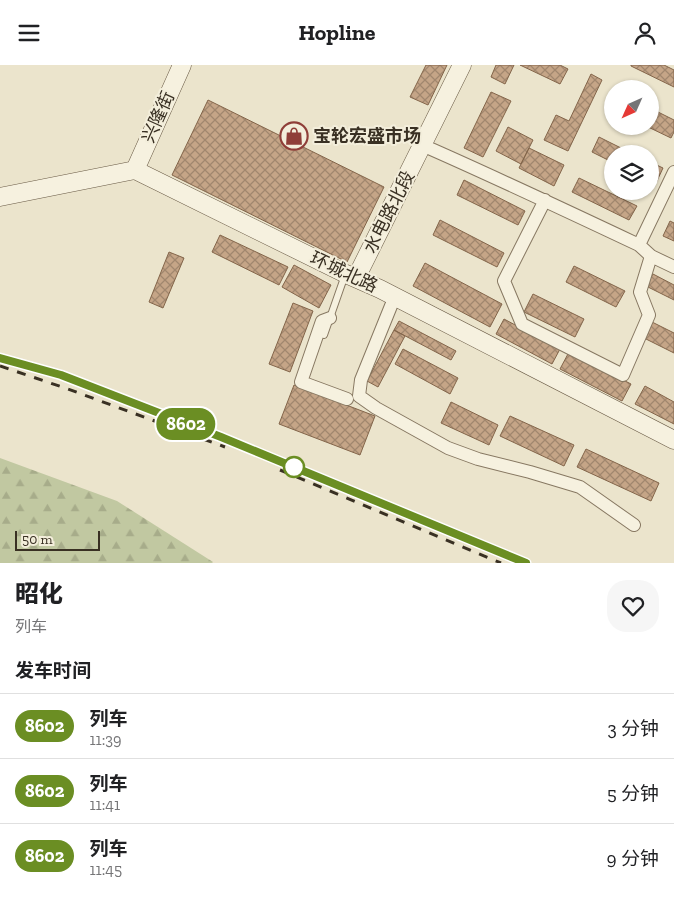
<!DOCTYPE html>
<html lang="zh">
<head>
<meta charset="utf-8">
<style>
  body { margin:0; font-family:"Zilla Slab","Noto Sans SC",serif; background:#f6f6f6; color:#202124; height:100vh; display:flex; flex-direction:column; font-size:19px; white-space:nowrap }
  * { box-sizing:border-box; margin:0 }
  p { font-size:16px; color:#757577 }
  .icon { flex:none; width:28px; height:28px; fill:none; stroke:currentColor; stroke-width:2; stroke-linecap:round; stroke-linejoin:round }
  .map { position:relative; height:498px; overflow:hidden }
  .drawer { display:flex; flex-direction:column; background:#fff; flex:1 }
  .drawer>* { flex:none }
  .badge { padding:0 10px; border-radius:16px; font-size:18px; line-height:32px }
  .needle { width:32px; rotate:225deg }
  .fabs { position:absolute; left:604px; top:15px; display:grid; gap:10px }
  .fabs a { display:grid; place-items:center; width:55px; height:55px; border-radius:50%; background:#fff; box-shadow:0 1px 4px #0004; font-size:25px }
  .scale { position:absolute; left:15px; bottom:12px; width:85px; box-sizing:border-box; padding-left:5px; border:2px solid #393023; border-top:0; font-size:14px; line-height:18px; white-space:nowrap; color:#393023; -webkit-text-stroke:4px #f3eedb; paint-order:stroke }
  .map>.badge { position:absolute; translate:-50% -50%; box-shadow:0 0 0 2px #fff }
  h2 { padding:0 15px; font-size:19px; line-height:45px }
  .round { display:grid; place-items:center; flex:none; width:52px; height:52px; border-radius:20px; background:#f6f6f6 }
  .overview { display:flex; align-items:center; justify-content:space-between; height:85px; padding:0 15px }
  h1 { font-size:24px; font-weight:800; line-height:38px }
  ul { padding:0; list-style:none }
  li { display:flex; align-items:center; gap:15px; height:65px; padding:0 15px; border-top:1px solid #e0e0e0 }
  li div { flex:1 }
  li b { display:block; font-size:19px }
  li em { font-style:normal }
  li .badge { min-width:55px; font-weight:700; text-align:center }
  header { display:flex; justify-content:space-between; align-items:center; height:65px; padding:0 15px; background:#fff; font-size:22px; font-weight:800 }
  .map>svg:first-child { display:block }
</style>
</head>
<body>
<header><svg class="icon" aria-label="menu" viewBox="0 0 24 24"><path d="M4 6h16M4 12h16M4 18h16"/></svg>Hopline<svg class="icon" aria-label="person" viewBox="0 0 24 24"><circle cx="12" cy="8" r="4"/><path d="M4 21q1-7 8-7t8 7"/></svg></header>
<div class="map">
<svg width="674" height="498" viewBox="0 0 674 498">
  <defs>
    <pattern id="forest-firs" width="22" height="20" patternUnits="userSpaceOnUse" patternTransform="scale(1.25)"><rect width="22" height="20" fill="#c1c8a1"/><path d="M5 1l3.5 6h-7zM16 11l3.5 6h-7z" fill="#a7ac8a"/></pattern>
    <pattern id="building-cross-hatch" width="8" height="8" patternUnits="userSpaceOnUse" patternTransform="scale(1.25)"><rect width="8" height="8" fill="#c5a587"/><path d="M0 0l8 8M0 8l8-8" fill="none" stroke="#a1876e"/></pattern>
  </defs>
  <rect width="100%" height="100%" fill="#ebe4cc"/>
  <!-- forest -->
  <path fill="url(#forest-firs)" d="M0,393L117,436L213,497L212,498H0Z"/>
  <!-- building -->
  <path fill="url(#building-cross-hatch)" stroke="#83654a" d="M426,0H447L428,40L410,32Z
    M496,0H514L505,19L491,12Z
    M520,0H560L568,4L560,19Z
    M631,0H664L674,5V22L631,1Z
    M591,9L602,15L568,86L544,75L556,50L569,56Z
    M491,27L511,36L483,92L464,83Z
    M208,35L384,122L347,197L172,110Z
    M650,43L674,55V67L671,73L646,61H650Z
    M508,62L533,75L521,99L496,86Z
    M599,72L633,89H612V97L592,87Z
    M529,83L564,100L554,121L519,103Z
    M650,97L663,103L656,118L650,115Z
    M579,113L637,141L629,155L572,127Z
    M464,115L525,146L518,160L457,130Z
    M440,155L504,188L497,202L433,170Z
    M670,156L674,158V176L663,171Z
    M220,170L288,202L279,220L212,187Z
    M169,187L184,193L163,243L149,237Z
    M425,198L502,239L490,262L413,221Z
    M294,200L331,220L319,243L282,222Z
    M574,201L625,226L616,242L566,217Z
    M653,209L674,220V235L646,221Z
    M533,229L584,254L575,272L524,247Z
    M293,238L313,246L290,307L269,299Z
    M504,254L560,284L552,299L496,269Z
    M399,256L456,286L451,295L394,265Z
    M652,257L674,268V288L644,273Z
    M394,265L405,271L378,322L367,316Z
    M403,284L458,313L450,329L395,299Z
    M569,287L631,319L622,336L560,304Z
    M294,320L375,351L360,390L279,359Z
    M645,321L674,337V359L635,339Z
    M451,337L498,360L489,380L441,358Z
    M510,351L574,380L564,401L500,371Z
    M586,384L659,418L651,436L577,402Z"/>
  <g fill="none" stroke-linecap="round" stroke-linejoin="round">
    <!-- lane casing -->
    <g stroke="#877862" stroke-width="8">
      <path id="lane" d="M324,270L345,210"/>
    </g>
    <!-- street casing -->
    <g stroke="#877862" stroke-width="14">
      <path id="street" d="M422,80C495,112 567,146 639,180L651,191L640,227L649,250L623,310L522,259L504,216L545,135
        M639,180L674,107
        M651,191L674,202
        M395,231L361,315L359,331L376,343L448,383L478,394L530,407L580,422L634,460
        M330,253L322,256L301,317L347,334"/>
    </g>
    <!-- secondary casing -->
    <g stroke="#695a45" stroke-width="19">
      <path id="secondary" d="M135,105L182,0
        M0,132L135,105L346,209L380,224L674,375
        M356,213L462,0"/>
    </g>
    <!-- lane -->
    <use href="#lane" stroke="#f6f1df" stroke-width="6"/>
    <!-- street -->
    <use href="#street" stroke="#f6f1df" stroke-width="12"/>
    <!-- secondary -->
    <use href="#secondary" stroke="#f6f1df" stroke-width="18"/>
    <!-- rail -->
    <path stroke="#393023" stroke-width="3" stroke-dasharray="9 9" stroke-linecap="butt" d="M0,293L61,310L238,379L526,498
      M0,301L68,324L225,382
      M280,405L501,498"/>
  </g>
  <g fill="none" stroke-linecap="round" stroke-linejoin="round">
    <!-- line casing -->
    <g stroke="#fff" stroke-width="11">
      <path id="line" d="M0,293L61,310L221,372L526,498"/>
    </g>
    <!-- line -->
    <use href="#line" stroke="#6b8e23" stroke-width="8"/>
  </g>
  <!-- icons -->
  <defs>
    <g id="shop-ring" transform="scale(1.4375)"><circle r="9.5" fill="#f3eedb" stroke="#8f3e38" stroke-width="1.5"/><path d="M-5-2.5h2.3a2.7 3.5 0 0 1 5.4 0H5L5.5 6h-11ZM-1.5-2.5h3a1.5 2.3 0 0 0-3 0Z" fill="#8f3e38"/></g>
  </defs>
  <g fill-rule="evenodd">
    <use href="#shop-ring" x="294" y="71"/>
  </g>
  <!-- markers -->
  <circle fill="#fff" stroke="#6b8e23" stroke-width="2.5" cx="294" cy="402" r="10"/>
  <g text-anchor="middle" stroke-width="4" stroke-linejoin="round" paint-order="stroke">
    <!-- street labels -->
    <g font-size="18" fill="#393023" stroke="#f3eedb">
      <text transform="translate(158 52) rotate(-66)" y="6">兴隆街</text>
      <text transform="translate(389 147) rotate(-63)" y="6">水电路北段</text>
      <text transform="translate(344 207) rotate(25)" y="6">环城北路</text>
    </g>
    <!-- poi labels -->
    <g font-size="18" font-weight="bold" fill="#393023" stroke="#f3eedb" text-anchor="start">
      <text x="313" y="77">宝轮宏盛市场</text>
    </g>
  </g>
</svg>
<div class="fabs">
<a><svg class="needle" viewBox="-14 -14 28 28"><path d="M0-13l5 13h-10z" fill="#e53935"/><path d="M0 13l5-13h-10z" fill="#757577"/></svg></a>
<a><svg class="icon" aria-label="layers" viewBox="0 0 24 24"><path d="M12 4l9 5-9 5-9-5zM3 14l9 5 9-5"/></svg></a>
</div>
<div class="scale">50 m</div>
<b class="badge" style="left:186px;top:359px;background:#6b8e23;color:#fff">8602</b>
</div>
<section class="drawer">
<div class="overview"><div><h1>昭化</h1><p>列车</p></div><a class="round"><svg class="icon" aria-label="heart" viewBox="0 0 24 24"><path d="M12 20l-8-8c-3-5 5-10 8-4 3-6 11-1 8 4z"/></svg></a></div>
<h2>发车时间</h2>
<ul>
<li><span class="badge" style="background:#6b8e23;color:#fff">8602</span><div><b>列车</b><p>11:39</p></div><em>3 分钟</em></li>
<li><span class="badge" style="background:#6b8e23;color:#fff">8602</span><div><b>列车</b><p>11:41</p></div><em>5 分钟</em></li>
<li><span class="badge" style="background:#6b8e23;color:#fff">8602</span><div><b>列车</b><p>11:45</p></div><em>9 分钟</em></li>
</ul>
</section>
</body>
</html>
